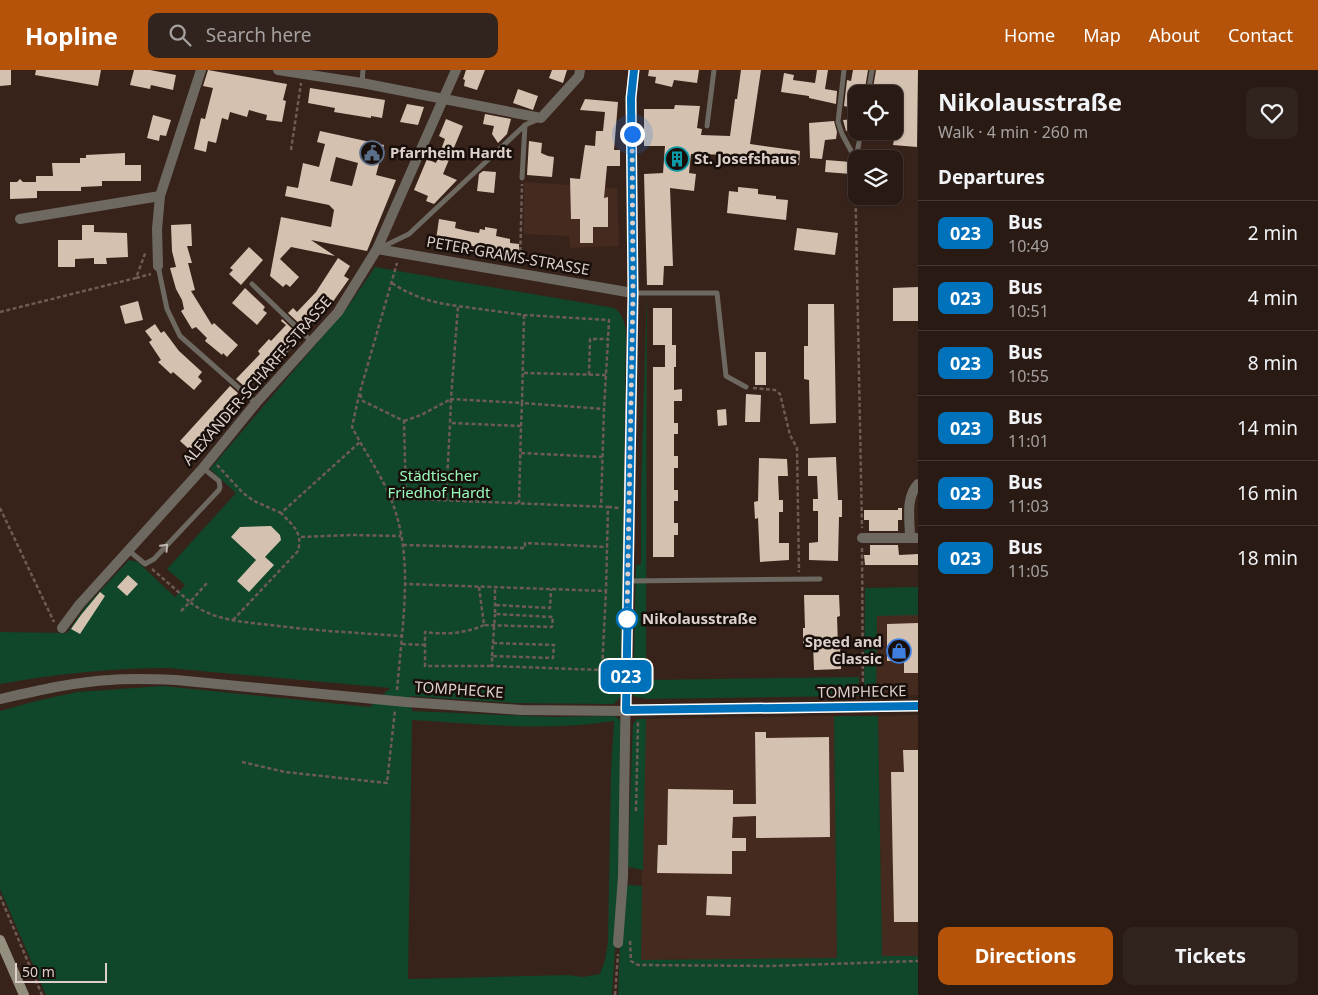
<!DOCTYPE html>
<html lang="en">
<head>
<meta charset="utf-8">
<style>
  body { margin:0; font-family:"Noto Sans",sans-serif; background:#31231d; color:#f1f3f6; height:100vh; display:flex; flex-direction:column; font-size:19px; white-space:nowrap }
  * { box-sizing:border-box; margin:0 }
  p { font-size:16px; color:#a5a1a0 }
  .icon { flex:none; width:28px; height:28px; fill:none; stroke:currentColor; stroke-width:2; stroke-linecap:round; stroke-linejoin:round }
  .map { position:relative; flex:1; overflow:hidden }
  .sheet { display:flex; flex-direction:column; background:#291a14; width:400px }
  .sheet>* { flex:none }
  .badge { padding:0 10px; border-radius:8px; font-size:18px; line-height:32px }
  .controls { position:absolute; left:848px; top:15px; display:grid; gap:10px }
  .controls a { display:grid; place-items:center; width:55px; height:55px; border-radius:10px; background:#291a14; box-shadow:0 1px 4px #0004,0 0 0 1px #453834; font-size:25px }
  .scale { position:absolute; left:15px; bottom:12px; width:92px; box-sizing:border-box; padding-left:5px; border:2px solid #ddd0ca; border-top:0; font-size:14px; line-height:18px; white-space:nowrap; color:#ddd0ca; -webkit-text-stroke:4px #180f0b; paint-order:stroke }
  .you { position:absolute; width:25px; height:25px; margin:-12px; border:4px solid #fff; border-radius:50%; background:#1a73e8; box-shadow:0 0 0 8px #1a73e833 }
  .map>.badge { position:absolute; translate:-50% -50%; box-shadow:0 0 0 2px #fff }
  h2 { padding:0 20px; font-size:19px; line-height:45px }
  .round { display:grid; place-items:center; flex:none; width:52px; height:52px; border-radius:10px; background:#31231d }
  .overview { display:flex; align-items:center; justify-content:space-between; height:85px; padding:0 20px }
  h1 { font-size:24px; font-weight:700; line-height:38px }
  .cta { display:flex; gap:10px; margin-top:auto; padding:10px 20px }
  .cta a { flex:1; height:58px; border-radius:10px; background:#b45309; color:#fff; font-size:20px; font-weight:700; line-height:58px; text-align:center }
  .cta a+a { background:#31231d; color:#f1f3f6 }
  ul { padding:0; list-style:none }
  li { display:flex; align-items:center; gap:15px; height:65px; padding:0 20px; border-top:1px solid #453834 }
  li div { flex:1 }
  li b { display:block; font-size:19px }
  li em { font-style:normal }
  li .badge { min-width:55px; font-weight:700; text-align:center }
  header { display:flex; align-items:center; gap:30px; box-sizing:border-box; height:70px; padding:0 25px; background:#b45309; color:#fff }
  header strong { font-size:24px }
  nav { display:flex; gap:28px; margin-inline-start:auto; font-size:18px }
  .search { width:350px; height:45px; background:#31231d; display:flex; align-items:center; gap:12px; box-sizing:border-box; padding:0 18px; border-radius:10px; color:#a5a1a0; font-size:19px }
  main { display:flex; flex:1; min-height:0 }
  .map>svg:first-child { display:block }
</style>
</head>
<body>
<header>
<strong>Hopline</strong>
<div class="search"><svg class="icon" aria-label="search" viewBox="0 0 24 24"><circle cx="10" cy="10" r="6"/><path d="M15 15l6 6"/></svg>Search here</div>
<nav><a>Home</a><a>Map</a><a>About</a><a>Contact</a></nav>
</header>
<main>
<div class="map">
<svg width="918" height="925" viewBox="0 0 918 925">
  <rect width="100%" height="100%" fill="#37231a"/>
  <!-- built -->
  <path fill="#452b1f" d="M524,112L617,118L619,176L570,178L569,166L524,164Z
    M877,545H918V625H876Z
    M918,645V886L882,887L878,646Z
    M834,646L837,888L640,890L646,649Z"/>
  <!-- green -->
  <path fill="#104629" fill-rule="evenodd" d="M375,197L614,238C622,243 624,251 626,261L621,626L614,634L513,633L410,626L412,641L553,647L614,646L619,649L622,655L619,822L612,925H46L0,819V641L36,631L77,622L163,616L370,637L390,618L168,598C112,598 56,604 0,614V562L67,563L85,537L129,490L138,492L175,527L185,515L167,499L236,423L210,399L347,238ZM412,650C479,654 547,662 614,651L611,700L608,872L605,890L600,904L583,907L568,905L408,909Z
    M647,216L646,610L859,607V626L646,629L633,626L636,495L641,494V422Z
    M918,517V545L877,546L876,625L864,626L865,518Z
    M834,646H878L882,886H918V925H618L622,821L629,815L642,816L641,890L837,888Z
    M637,649H646L643,800L628,797L632,676L633,654Z"/>
  <!-- building -->
  <path fill="#d5c1af" fill-rule="evenodd" d="M0,0H11V15L0,16Z
    M36,0H101L98,16L35,5Z
    M134,0H150L176,5L173,20L151,15L150,19L130,15Z
    M208,0L287,14L283,30L286,31L282,52L266,50L267,45L249,40L247,47L230,42L228,50L222,48L216,73L208,71L206,82L194,79L201,48L205,49L213,18L203,16Z
    M466,0H485L477,20L464,16L465,10L463,9Z
    M552,0H567L563,13L549,8Z
    M649,0H699L697,13L674,10L672,17L655,13L656,7L648,6Z
    M741,0H761L750,74L800,81L799,95L772,92V91L737,85L691,84L689,103L696,104L694,121L670,118L673,196H664L663,215H647L644,104L663,103L665,76H644V39H674L675,35L700,36L697,58L702,59L701,65L730,66L734,37L735,29H737Z
    M817,0H828L825,19L837,21L836,34L809,28V26L781,22L784,3L794,5L793,10L815,13Z
    M853,0H868L864,24H856V39L844,36L847,10L851,11Z
    M876,0H918L917,77L893,75L894,70L880,71L879,61H899L902,24H872Z
    M310,18L385,30L382,48L371,46V48L334,42L335,38L308,33Z
    M518,19L538,26L533,40L513,33Z
    M585,29L618,32L614,80H620V96H607L604,128L608,127V157H593V173H580V149H571L570,108L580,109L585,75L595,76L596,61H603L605,42L580,40Z
    M407,34L424,37L418,55L400,52Z
    M485,44L511,49L507,64L498,73L492,64L494,56L483,54Z
    M153,45L171,50L166,66L160,65L159,71L147,68Z
    M446,49L463,56L443,104L457,110L434,134L426,131L428,126L414,120L427,89L436,93L445,69L439,66Z
    M856,49V60L846,61L843,50Z
    M834,51L837,62L836,69L825,70L822,89L810,88L809,53Z
    M320,61L384,75L376,105L396,110L367,181L311,170L335,186L291,177L280,189L299,207L290,217L286,214L283,217L270,206L281,147L331,157L334,140L329,135L285,126L287,116L298,118L303,93L319,97L325,74L317,72ZM336,87L358,93L352,116L330,111Z
    M529,71L542,73L541,83L548,86L554,87L552,107L527,105Z
    M125,83V95H141V111H102V116L81,117V121H37V128L10,129V112H17L20,109L23,112H36V106H53L52,93H80V88H86V85Z
    M826,90L851,92V104L825,102Z
    M483,101L496,102L494,123L477,121L479,104Z
    M738,117L758,119V124L776,126V129L788,130L786,150L727,143L729,121L738,122Z
    M439,149L456,152L455,158L467,161L479,163L480,159L485,160V157L497,159L496,166L510,169V173L519,174V186L499,183L498,186L477,183L478,177L436,170Z
    M191,154L192,176H187L192,193H188L195,220L191,221L212,255L214,253L238,275L227,287L223,283L222,285L205,271L207,268L196,257L192,259L181,241L184,239L182,230L176,219L170,198L176,197L172,181L171,155Z
    M82,155H94V162L127,163L128,187L106,188L107,194H94V188L75,189V197H58V170H82Z
    M797,158L838,163L835,185L794,180Z
    M249,177L263,190L241,215L229,204L233,200L230,198Z
    M338,188L350,196L344,206L349,209L332,233L306,260L288,243L293,238L297,242L316,222Z
    M918,217V251H893V218Z
    M245,218L265,237L263,240L267,243L257,255L232,233Z
    M138,231L143,250L125,254L120,236Z
    M808,234H834L836,353L810,354L809,310L804,309V276H808Z
    M653,238H672V275H676V297H665V275H653Z
    M282,249L300,266V268L260,313L253,306L244,316L236,309L260,284L258,281L269,269L271,271L286,255L281,251Z
    M155,254L161,263L164,261L179,281L202,302L198,307L202,311L194,320L173,302L171,304L158,292L161,290L149,272L152,270L145,261Z
    M755,282H766V315H755Z
    M653,297H674V320L682,319V331H674V353H678V364H674V386H678V398H674V420H678V431H674V453H678V465H674V487H653Z
    M230,316L238,323L232,330L238,336L198,380L193,376L190,380L180,371Z
    M746,324L761,325L760,352H745Z
    M726,339L727,355L718,356L717,340Z
    M836,387L838,430H842V447H839L838,491L809,490V473L818,472V441H813V429H818L817,406H808V388Z
    M759,388L787,389L788,406H778L779,430H783V442H779V473H789V490L760,492L758,448L755,449L754,432L758,431Z
    M898,438H902V450H898V461H869V450H864V440H898Z
    M271,456L280,465L281,470L265,487L274,495L249,522L237,511L256,490L231,467L240,457Z
    M870,475H898L899,485L918,484V495H865L864,485H870Z
    M128,505L138,514L127,526L117,517Z
    M100,522L105,526L80,564L71,559L81,545Z
    M804,525H839L840,546L837,547L838,575H840L841,599L814,600L813,574H803V558H805Z
    M918,553V603H904V590L887,591V554Z
    M755,662H766V668L829,667L830,767L756,768V746L733,747L732,768H746V781H732V804L657,803L658,775H667L668,719L733,720V734H756Z
    M903,680H918V852H894L891,702H904Z
    M707,826L731,827L730,846L706,845Z"/>
  <g fill="none" stroke-linecap="round" stroke-linejoin="round">
    <!-- path -->
    <path stroke="#6e5c54" stroke-width="2.5" stroke-dasharray="4 2.5" stroke-linecap="butt" d="M291,80L301,13
      M855,99L862,458
      M520,194L522,114
      M136,208L151,204
      M392,213C413,227 433,233 458,236
      M0,242L136,208L146,181
      M524,245L522,333L604,339L601,436
      M524,303L606,305
      M589,305L590,269H608L604,339
      M753,318L775,320L780,324L790,365L797,378L799,502
      M360,324L363,331L404,351L406,429
      M451,329L450,353L521,356L519,433
      M404,351L421,345L451,329
      M521,356L522,333L451,329L458,236L524,245L609,250L608,269
      M521,383L602,387
      M217,395L243,423L254,431L281,443
      M391,428L608,437L606,521L406,514
      M446,431L450,353
      M608,437L619,438
      M0,438L54,552
      M301,467L351,465L401,466
      M403,475L525,478V473L607,477
      M862,478L863,628
      M152,499L190,532L207,513
      M479,517L484,555L552,557L553,547L495,544V518
      M496,535L550,538L551,519
      M181,541L190,532C214,552 248,552 278,556C319,561 361,563 402,566C406,520 409,474 391,429C381,404 364,381 352,357L359,325L397,193
      M233,550L298,481C303,462 293,456 281,443L360,372
      M484,555C468,563 443,565 425,562V596H492
      M493,573L554,575L553,588L492,586V596L602,600L606,521
      M402,574L425,575
      M492,586L495,544
      M397,620L402,566
      M242,692L285,702L387,713L395,640
      M636,741L638,652
      M0,826L42,925
      M630,871L631,891L638,895L771,896L918,891
      M615,925L618,884"/>
    <!-- service -->
    <path stroke="#6d6960" stroke-width="5" d="M844,0L838,52L842,64L856,90
      M362,13L363,0
      M868,24L872,0
      M707,56L714,0
      M856,89L861,61
      M522,108L525,55
      M380,178L409,164L525,55L539,49
      M158,196L167,239L180,266L256,333
      M252,214L311,271
      M633,223H717L726,306L746,317
      M128,480L145,494L154,489L219,420L220,417L219,411L203,398
      M628,511L820,509"/>
    <!-- minor -->
    <path stroke="#6d6960" stroke-width="10" d="M278,0L362,13L541,48L579,6L580,0
      M20,149L160,126L201,0
      M377,179L633,223
      M158,196L157,159L160,126
      M862,468H918
      M910,468C910,450 905,428 918,414
      M62,558L79,535L203,398L256,333L338,242L377,179L456,0
      M0,629C36,621 73,612 110,610C132,608 154,609 176,610L406,632L521,640L626,641L918,636
      M618,873L623,807L629,403L633,223L631,28L634,0"/>
    <!-- secondary -->
    <path stroke="#948e7e" stroke-width="10" d="M0,870L24,925"/>
  </g>
  <!-- one-way arrows -->
  <defs><path id="oneway-chevron" d="M-2-3.5L2.5 0L-2 3.5" fill="none" stroke-width="1.6" stroke-linecap="round" stroke-linejoin="round" transform="scale(1.25)"/></defs>
  <use stroke="#c1b6b0" href="#oneway-chevron" transform="translate(165 477) rotate(-47)"/>
  <g fill="none" stroke-linecap="round" stroke-linejoin="round">
    <!-- line casing -->
    <g stroke="#fff" stroke-width="11">
      <path id="line" d="M634,0L631,28L633,223L626,640L918,636"/>
    </g>
    <!-- line -->
    <use href="#line" stroke="#0072bc" stroke-width="8"/>
    <!-- walk -->
    <path stroke="#ddd0ca" stroke-width="5" stroke-dasharray="0 9" d="M627,549L633,223L632,64"/>
  </g>
  <!-- icons -->
  <defs>
    <g id="civic-ring" transform="scale(1.25)"><circle r="9.5" fill="#180f0b" stroke="#5c6f8a" stroke-width="1.5"/><path d="M-.6-6.5H3V-4.5H.6V-3L4-1V1h2V6H-6V1h2V-1L-.6-3ZM-1.2 2.5V6h2.4V2.5Z" fill="#5c6f8a"/></g>
    <g id="building-ring" transform="scale(1.25)"><circle r="9.5" fill="#180f0b" stroke="#0f9aa8" stroke-width="1.5"/><path d="M-4-6H4V6H1V3H-1V6H-4ZM-2.5-4.3h1.7v1.8h-1.7ZM.8-4.3h1.7v1.8H.8ZM-2.5-1h1.7V.8h-1.7ZM.8-1h1.7V.8H.8Z" fill="#0f9aa8"/></g>
    <g id="shop-ring" transform="scale(1.25)"><circle r="9.5" fill="#180f0b" stroke="#3f7fe0" stroke-width="1.5"/><path d="M-5-2.5h2.3a2.7 3.5 0 0 1 5.4 0H5L5.5 6h-11ZM-1.5-2.5h3a1.5 2.3 0 0 0-3 0Z" fill="#3f7fe0"/></g>
  </defs>
  <g fill-rule="evenodd">
    <use href="#civic-ring" x="372" y="83"/>
    <use href="#building-ring" x="677" y="89"/>
    <use href="#shop-ring" x="899" y="581"/>
  </g>
  <!-- markers -->
  <circle fill="#fff" stroke="#0072bc" stroke-width="2.5" cx="627" cy="549" r="10"/>
  <g text-anchor="middle" stroke-width="5" stroke-linejoin="round" paint-order="stroke">
    <!-- poi labels -->
    <g font-size="15" font-weight="bold" fill="#ddd0ca" stroke="#180f0b" text-anchor="start">
      <text x="390" y="88">Pfarrheim Hardt</text>
      <text x="694" y="94">St. Josefshaus</text>
      <text x="882" y="577" text-anchor="end">Speed and<tspan x="882" dy="17">Classic</tspan></text>
    </g>
    <!-- street labels -->
    <g font-size="15" fill="#ddd0ca" stroke="#180f0b">
      <text transform="translate(508 186) rotate(10)" y="5">PETER-GRAMS-STRASSE</text>
      <text transform="translate(257 311) rotate(-49)" y="5">ALEXANDER-SCHARFF-STRASSE</text>
      <text transform="translate(459 620) rotate(4)" y="5">TOMPHECKE</text>
      <text transform="translate(862 622) rotate(-1)" y="5">TOMPHECKE</text>
    </g>
    <!-- park labels -->
    <g font-size="15" fill="#98fbbb" stroke="#180f0b">
      <text x="439" y="411">Städtischer<tspan x="439" dy="17">Friedhof Hardt</tspan></text>
    </g>
    <!-- stop labels -->
    <g font-size="15" font-weight="bold" fill="#ddd0ca" stroke="#180f0b" text-anchor="start">
      <text x="642" y="554">Nikolausstraße</text>
    </g>
  </g>
</svg>
<div class="controls">
<a><svg class="icon" aria-label="locate" viewBox="0 0 24 24"><circle cx="12" cy="12" r="6"/><path d="M12 2v4M12 18v4M2 12h4M18 12h4"/></svg></a>
<a><svg class="icon" aria-label="layers" viewBox="0 0 24 24"><path d="M12 4l9 5-9 5-9-5zM3 14l9 5 9-5"/></svg></a>
</div>
<div class="scale">50 m</div>
<div class="you" style="left:632px;top:64px"></div>
<b class="badge" style="left:626px;top:606px;background:#0072bc;color:#fff">023</b>
</div>
<section class="sheet">
<div class="overview"><div><h1>Nikolausstraße</h1><p>Walk · 4 min · 260 m</p></div><a class="round"><svg class="icon" aria-label="heart" viewBox="0 0 24 24"><path d="M12 20l-8-8c-3-5 5-10 8-4 3-6 11-1 8 4z"/></svg></a></div>
<h2>Departures</h2>
<ul>
<li><span class="badge" style="background:#0072bc;color:#fff">023</span><div><b>Bus</b><p>10:49</p></div><em>2 min</em></li>
<li><span class="badge" style="background:#0072bc;color:#fff">023</span><div><b>Bus</b><p>10:51</p></div><em>4 min</em></li>
<li><span class="badge" style="background:#0072bc;color:#fff">023</span><div><b>Bus</b><p>10:55</p></div><em>8 min</em></li>
<li><span class="badge" style="background:#0072bc;color:#fff">023</span><div><b>Bus</b><p>11:01</p></div><em>14 min</em></li>
<li><span class="badge" style="background:#0072bc;color:#fff">023</span><div><b>Bus</b><p>11:03</p></div><em>16 min</em></li>
<li><span class="badge" style="background:#0072bc;color:#fff">023</span><div><b>Bus</b><p>11:05</p></div><em>18 min</em></li>
</ul>
<div class="cta"><a>Directions</a><a>Tickets</a></div>
</section>
</main>
</body>
</html>
